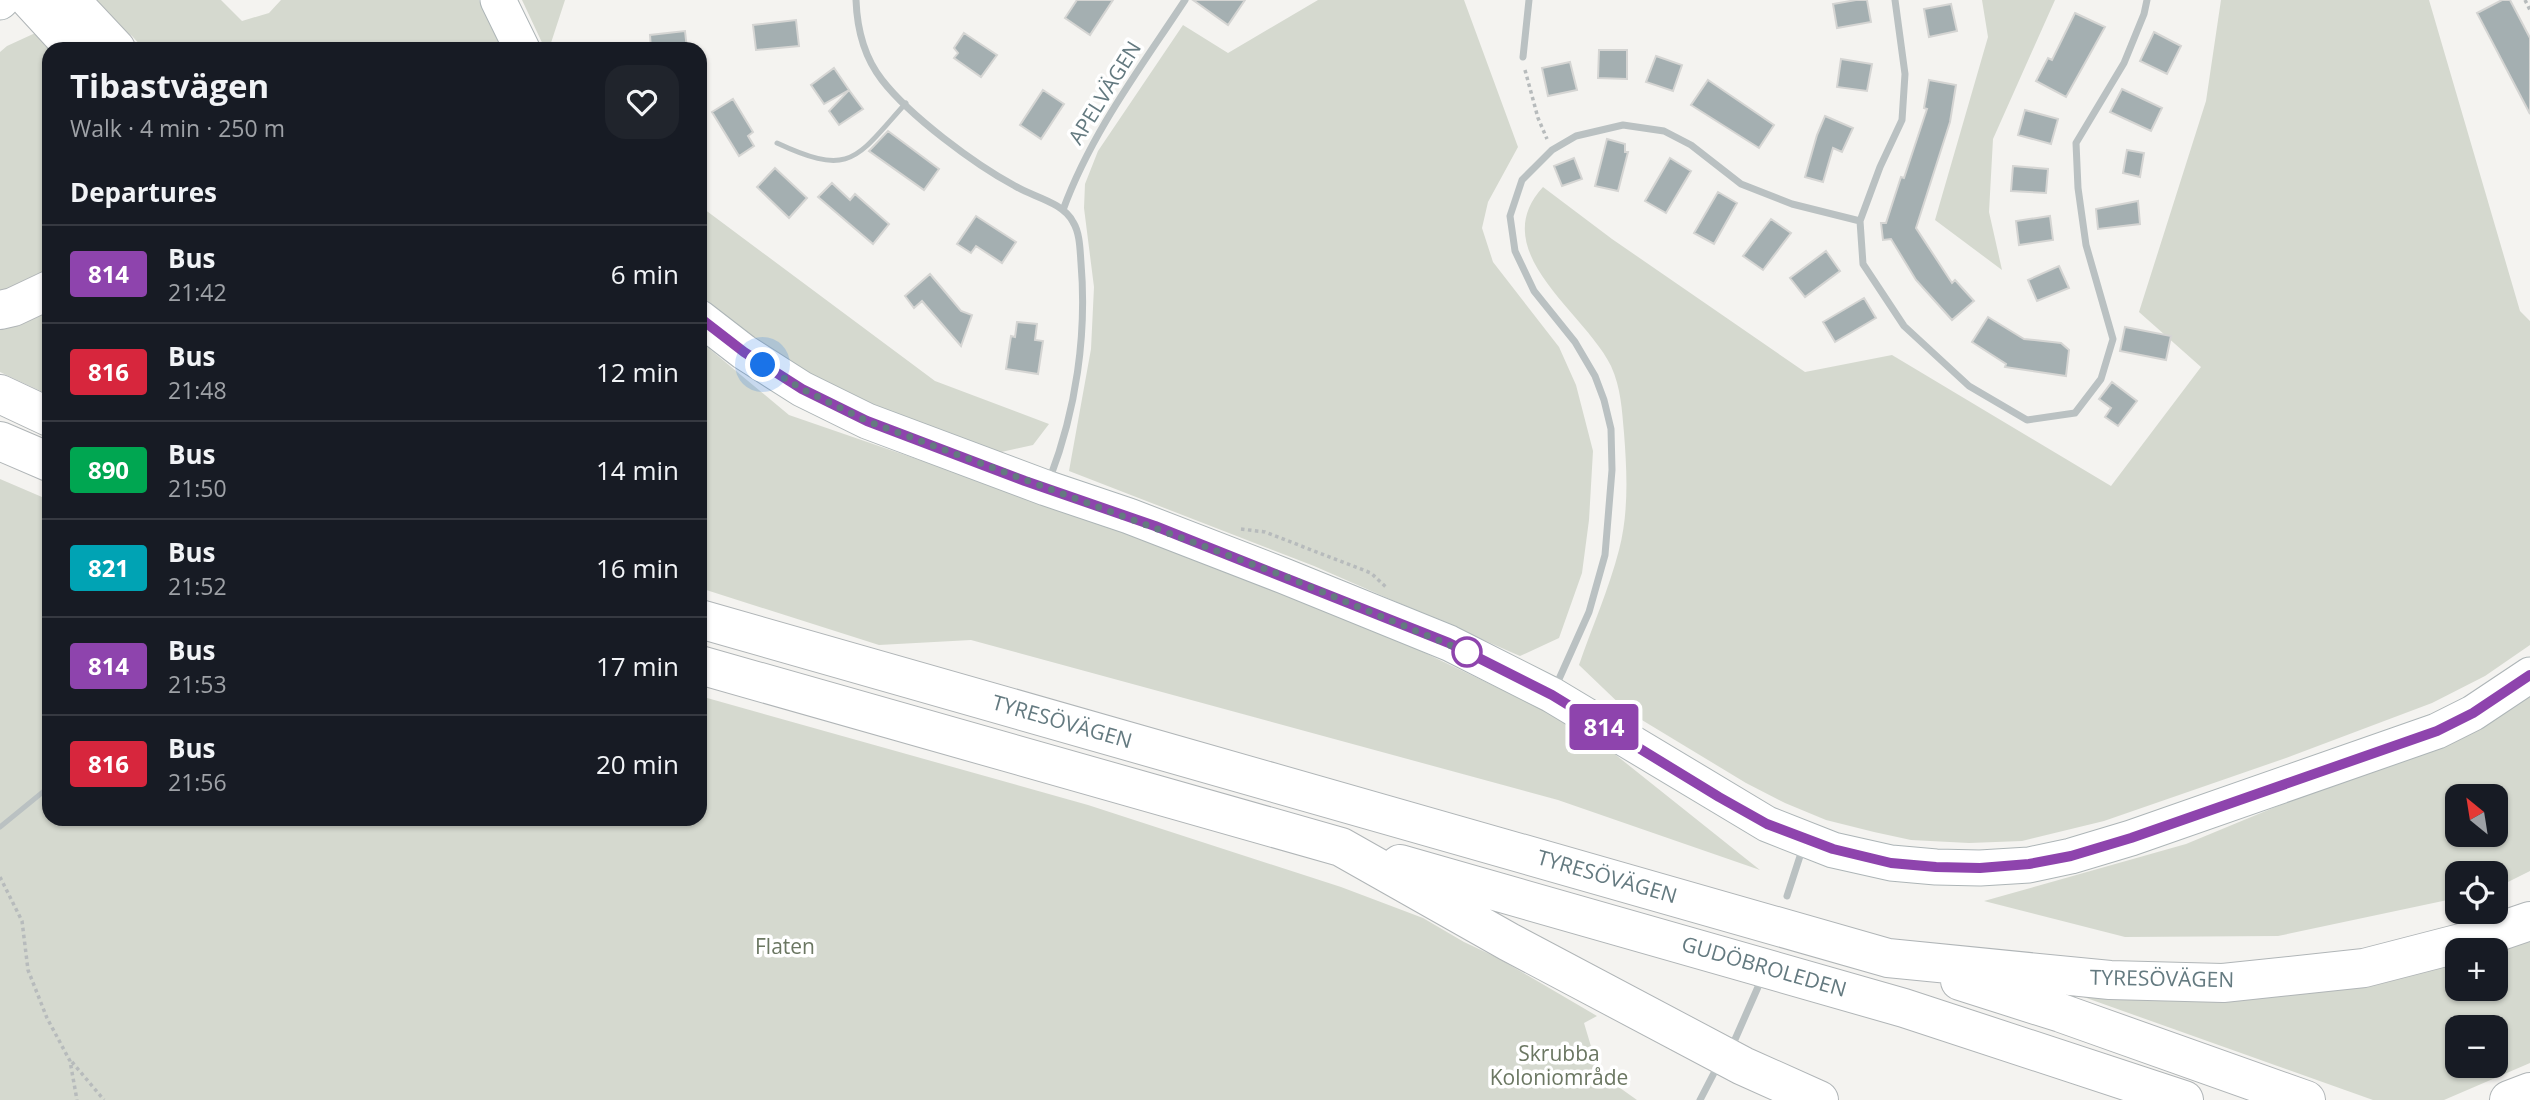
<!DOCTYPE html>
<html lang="en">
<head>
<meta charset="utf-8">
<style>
  body { margin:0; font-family:"Open Sans",sans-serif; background:#20242c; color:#f1f3f6; height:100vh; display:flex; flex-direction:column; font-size:26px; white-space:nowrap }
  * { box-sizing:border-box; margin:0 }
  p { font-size:23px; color:#9ea1a6 }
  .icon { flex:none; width:38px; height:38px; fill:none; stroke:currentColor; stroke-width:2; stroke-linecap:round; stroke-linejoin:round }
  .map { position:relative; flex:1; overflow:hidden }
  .sheet { position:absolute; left:42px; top:42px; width:665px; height:784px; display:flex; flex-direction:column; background:#171b24; border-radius:21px; box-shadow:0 2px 5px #0004 }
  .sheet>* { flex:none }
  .badge { padding:0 14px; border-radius:5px; font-size:24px; line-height:46px }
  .needle { width:46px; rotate:330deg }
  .buttons { position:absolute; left:2445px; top:784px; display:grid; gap:14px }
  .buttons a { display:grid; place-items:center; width:63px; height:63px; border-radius:14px; background:#171b24; box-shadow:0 2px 5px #0004; font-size:35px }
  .you { position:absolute; width:35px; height:35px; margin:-18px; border:5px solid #fff; border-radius:50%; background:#1a73e8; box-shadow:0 0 0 10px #1a73e833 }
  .map>.badge { position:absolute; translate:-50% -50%; box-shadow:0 0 0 4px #fff }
  h2 { padding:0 28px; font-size:26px; line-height:63px }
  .round { display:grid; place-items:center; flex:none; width:74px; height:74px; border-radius:21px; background:#20242c }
  .overview { display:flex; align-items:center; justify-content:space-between; height:119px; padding:0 28px }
  h1 { font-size:33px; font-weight:700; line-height:52px }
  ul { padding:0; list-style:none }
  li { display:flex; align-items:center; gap:21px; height:98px; padding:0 28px; border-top:2px solid #363941 }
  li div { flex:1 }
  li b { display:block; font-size:26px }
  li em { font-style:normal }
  li .badge { min-width:77px; font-weight:700; text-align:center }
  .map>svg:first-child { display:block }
</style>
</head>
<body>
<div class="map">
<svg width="2530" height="1100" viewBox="0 0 2530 1100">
  <rect width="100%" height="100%" fill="#f4f3f0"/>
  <!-- green -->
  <path fill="#d5d9cf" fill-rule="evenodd" d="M81,0H221L242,21L269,13L281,0H479L502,49H144L132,36L84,4Z
    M522,0H565L549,49H545Z
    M1318,0H1464L1518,147L1488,202L1482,228L1493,262L1559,347L1576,385L1593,451L1589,520L1582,573L1559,638L1520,656L1314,566L1069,471L1091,349L1094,287L1084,208L1085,184L1098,151L1183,25L1228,53Z
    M1982,0H2055L1993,139L1989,212L2002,270L1935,220L1988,37Z
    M2221,0H2429L2520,311L2530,321V645L2485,676L2432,703L2286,758L2104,821L2022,841L1969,843L1911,840L1874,832L1826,820L1785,803L1746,783L1627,711L1579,665C1592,627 1609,589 1619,550C1629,512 1627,471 1624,433C1622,410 1621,388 1611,366C1585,312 1484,251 1543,187L1612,239L1805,372L1892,355L2111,486L2201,367L2139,312L2206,101Z
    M44,29L49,49V273L0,294V52L7,46Z
    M700,206L935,381L1049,424L1033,445L997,453L889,416L767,350L700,295Z
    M49,309V395L0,372V327Z
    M700,341L789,415L1067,511L1331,608L1582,728L1760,870L1558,800L971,640L879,645L700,588Z
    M0,479L49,500V819H700V696L1088,805L1341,887L1423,918L1464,942L1498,958L1597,1016L1584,1023L1599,1073L1637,1100H0Z
    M2530,692V871L2496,888V873H2457V898L2278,936L2125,937L1984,901L2186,844L2497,715ZM2457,796H2496V835H2457Z
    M2530,939V1063L2444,1100H2373L2064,990L2232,996L2313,993L2419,973L2457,961V989H2496V950ZM2457,1027H2496V1066H2457Z"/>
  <!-- building -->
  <path fill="#a4afb1" stroke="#d5d5d3" stroke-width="2" d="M1077,0H1113L1090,35L1065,18Z
    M1193,0H1245L1228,25Z
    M1856,0H1867L1871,22L1837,28L1833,4Z
    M2502,0H2510L2530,38V114L2477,13Z
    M1951,4L1957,31L1929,37L1924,9Z
    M2075,13L2105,27L2066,97L2036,81L2048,58L2052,60Z
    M796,20L799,46L756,50L753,25Z
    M685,31L687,49H651L650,35Z
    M2154,32L2181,46L2167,74L2140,61Z
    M964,33L997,55L981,77L954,58L958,53L954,48Z
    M1599,50H1627V79L1598,78Z
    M1656,56L1682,65L1673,91L1646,82Z
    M1841,59L1872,64L1867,91L1837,87Z
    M1570,62L1577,90L1548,96L1542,68Z
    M834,68L849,90L824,104L811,85Z
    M1708,80L1774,125L1759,148L1691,105Z
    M1929,80L1956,85L1950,122L1916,228L1952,283L1955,280L1974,301L1952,320L1916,280L1891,239L1883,240L1881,223H1886L1901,177L1904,178L1927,109L1924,108Z
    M2122,89L2162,108L2151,131L2110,112Z
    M849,90L863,109L839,125L829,111Z
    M1043,90L1064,104L1041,139L1020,125Z
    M733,99L753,132L748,136L754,146L739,156L712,112Z
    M2025,110L2058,119L2051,144L2018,135Z
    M1825,116L1853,128L1842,152L1833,148L1823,182L1805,177L1817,135Z
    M888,131L939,169L924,190L869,151Z
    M1607,139L1625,144V152H1628L1618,191L1595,186Z
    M2127,150L2144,153L2140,177L2123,173Z
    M1574,158L1582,179L1562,186L1554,166Z
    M1670,158L1691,171L1666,213L1645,201Z
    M2013,166L2048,169L2046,193L2011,191Z
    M775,168L807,198L789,218L757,187Z
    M832,183L850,200L855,194L889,224L873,244L818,197Z
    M1718,192L1737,203L1714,244L1694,233Z
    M2138,201L2140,224L2098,229L2096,209Z
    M976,216L1016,242L1002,263L976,246L971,253L957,244Z
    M2050,216L2053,240L2019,245L2016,221Z
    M1771,219L1791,233L1763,270L1743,256Z
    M1826,251L1840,271L1805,297L1790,278Z
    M2059,266L2069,288L2037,301L2028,280Z
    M930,274L961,311L972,315L961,346L922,301L914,308L905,296Z
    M1864,298L1876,318L1835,342L1823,322Z
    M1988,317L2024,339L2061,343L2069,350L2066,376L2005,367L2006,364L1972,342Z
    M1017,322L1037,324L1035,340L1043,341L1038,374L1006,369L1011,336L1015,337Z
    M2125,327L2171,336L2166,360L2120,351Z
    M2112,382L2137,401L2118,426L2105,417L2111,408L2099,399Z"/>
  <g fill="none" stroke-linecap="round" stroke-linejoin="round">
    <!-- secondary casing -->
    <g stroke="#adb5b7" stroke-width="37">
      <path id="secondary" d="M498,0L522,49
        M0,2L2,0
        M700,318L744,352L802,389L867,421L1046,488L1129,516L1284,576L1449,643L1552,695L1767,824L1833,850L1891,863L1936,867L1980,868L2029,865L2071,856L2131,838L2437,731L2473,713L2530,675"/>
    </g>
    <!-- highway casing -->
    <g stroke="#b0b5b7" stroke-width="40">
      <path id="highway" d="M30,0L75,49
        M70,0L116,49
        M0,310L13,307L49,290
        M0,394L49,417
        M0,441L49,462
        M700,619L1888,958L2110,980L2223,983L2364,968L2480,938L2530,921
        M700,665L1341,847L1509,942L1743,1066L1819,1100
        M1400,864L1904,1008L2184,1100
        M1960,981L2061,1013L2306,1100
        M2509,1100L2530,1092"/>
    </g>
    <!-- path -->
    <path stroke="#b7bbbc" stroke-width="3.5" stroke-dasharray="3.5 3.5" stroke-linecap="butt" d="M2525,0L2530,10
      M1525,70L1538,118L1547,139
      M1241,529L1265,532L1371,573L1387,588
      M0,877L22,921L28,970L47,1018L70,1061L77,1100
      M72,1062L104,1100"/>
    <!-- lane -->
    <path stroke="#bac1c2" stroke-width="5" d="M777,143C852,178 856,158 906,103
      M0,827L49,787"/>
    <!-- street -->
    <path stroke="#bac1c2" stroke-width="7" d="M856,0C857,28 864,57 882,80C910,116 974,164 1015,186C1033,197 1063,202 1073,222C1080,233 1080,250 1081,263C1087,335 1076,410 1050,478
      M1895,0L1905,74L1902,120L1880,167L1860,221L1863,264L1904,326L1969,386L2027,420L2075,413L2101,379L2113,339L2086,245L2078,188L2076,143L2124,63L2144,14L2147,0
      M1523,57L1529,0
      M1063,210C1091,133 1141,67 1185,0
      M1555,688L1589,612L1605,555L1612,470L1611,429L1604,400L1595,376L1575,342L1534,291L1515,251L1510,216L1522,180L1552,150L1576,136L1623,125L1664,131L1691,145L1741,184L1792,204L1860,221
      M1787,896L1803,847
      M1733,1044L1758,987
      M1700,1100L1714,1073"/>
    <!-- secondary -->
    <use href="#secondary" stroke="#fff" stroke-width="35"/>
    <!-- highway -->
    <use href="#highway" stroke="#fff" stroke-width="38"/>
  </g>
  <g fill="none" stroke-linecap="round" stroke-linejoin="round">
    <!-- line casing -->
    <g stroke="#fff" stroke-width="16">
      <path id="line" d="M700,318L744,352L802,389L867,421L1025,481L1155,526L1449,643L1552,695L1719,797L1767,824L1833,849L1891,863L1936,867L1980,868L2029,864L2071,856L2131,838L2437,731L2473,713L2530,675"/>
    </g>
    <!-- line -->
    <use href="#line" stroke="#8e44ad" stroke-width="10"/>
    <!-- walk -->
    <path stroke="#647a80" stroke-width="7" stroke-dasharray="0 12.6" d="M763,365L802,389L867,421L1284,576L1467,652"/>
  </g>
  <!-- markers -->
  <circle fill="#fff" stroke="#8e44ad" stroke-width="3.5" cx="1467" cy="652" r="14"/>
  <g text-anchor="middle" stroke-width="7" stroke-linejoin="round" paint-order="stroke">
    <!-- street labels -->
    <g font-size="21" fill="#647a80" stroke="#fff">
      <text transform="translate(1105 93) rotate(-58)" y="7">APELVÄGEN</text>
      <text transform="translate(1062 722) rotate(16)" y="7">TYRESÖVÄGEN</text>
      <text transform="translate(1607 877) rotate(16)" y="7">TYRESÖVÄGEN</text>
      <text transform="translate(1764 967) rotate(16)" y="7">GUDÖBROLEDEN</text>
      <text transform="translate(2162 979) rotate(1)" y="7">TYRESÖVÄGEN</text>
    </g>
    <!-- park labels -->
    <g font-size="21" fill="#6b7762" stroke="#fff">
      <text x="785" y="954">Flaten</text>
      <text x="1559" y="1061">Skrubba<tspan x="1559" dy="24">Koloniområde</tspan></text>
    </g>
  </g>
</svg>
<div class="buttons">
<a><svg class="needle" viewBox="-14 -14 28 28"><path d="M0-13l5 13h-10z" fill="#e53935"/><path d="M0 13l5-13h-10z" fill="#9ea1a6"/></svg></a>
<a><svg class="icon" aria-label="locate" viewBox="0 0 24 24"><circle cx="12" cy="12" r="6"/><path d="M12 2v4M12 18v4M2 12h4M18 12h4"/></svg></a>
<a>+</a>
<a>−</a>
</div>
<div class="you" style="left:763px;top:365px"></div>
<b class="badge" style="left:1604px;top:727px;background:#8e44ad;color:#fff">814</b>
<section class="sheet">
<div class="overview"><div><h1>Tibastvägen</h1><p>Walk · 4 min · 250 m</p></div><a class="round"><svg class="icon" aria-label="heart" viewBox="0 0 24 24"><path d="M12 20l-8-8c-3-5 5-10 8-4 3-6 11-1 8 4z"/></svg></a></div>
<h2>Departures</h2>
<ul>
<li><span class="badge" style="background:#8e44ad;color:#fff">814</span><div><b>Bus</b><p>21:42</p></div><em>6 min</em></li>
<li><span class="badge" style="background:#d7263d;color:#fff">816</span><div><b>Bus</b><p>21:48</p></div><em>12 min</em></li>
<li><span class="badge" style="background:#00a651;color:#fff">890</span><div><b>Bus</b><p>21:50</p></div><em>14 min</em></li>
<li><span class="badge" style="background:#00a3b4;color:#fff">821</span><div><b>Bus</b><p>21:52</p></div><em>16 min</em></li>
<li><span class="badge" style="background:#8e44ad;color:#fff">814</span><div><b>Bus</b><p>21:53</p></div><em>17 min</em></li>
<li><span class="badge" style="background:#d7263d;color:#fff">816</span><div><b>Bus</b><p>21:56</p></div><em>20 min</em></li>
</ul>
</section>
</div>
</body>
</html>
